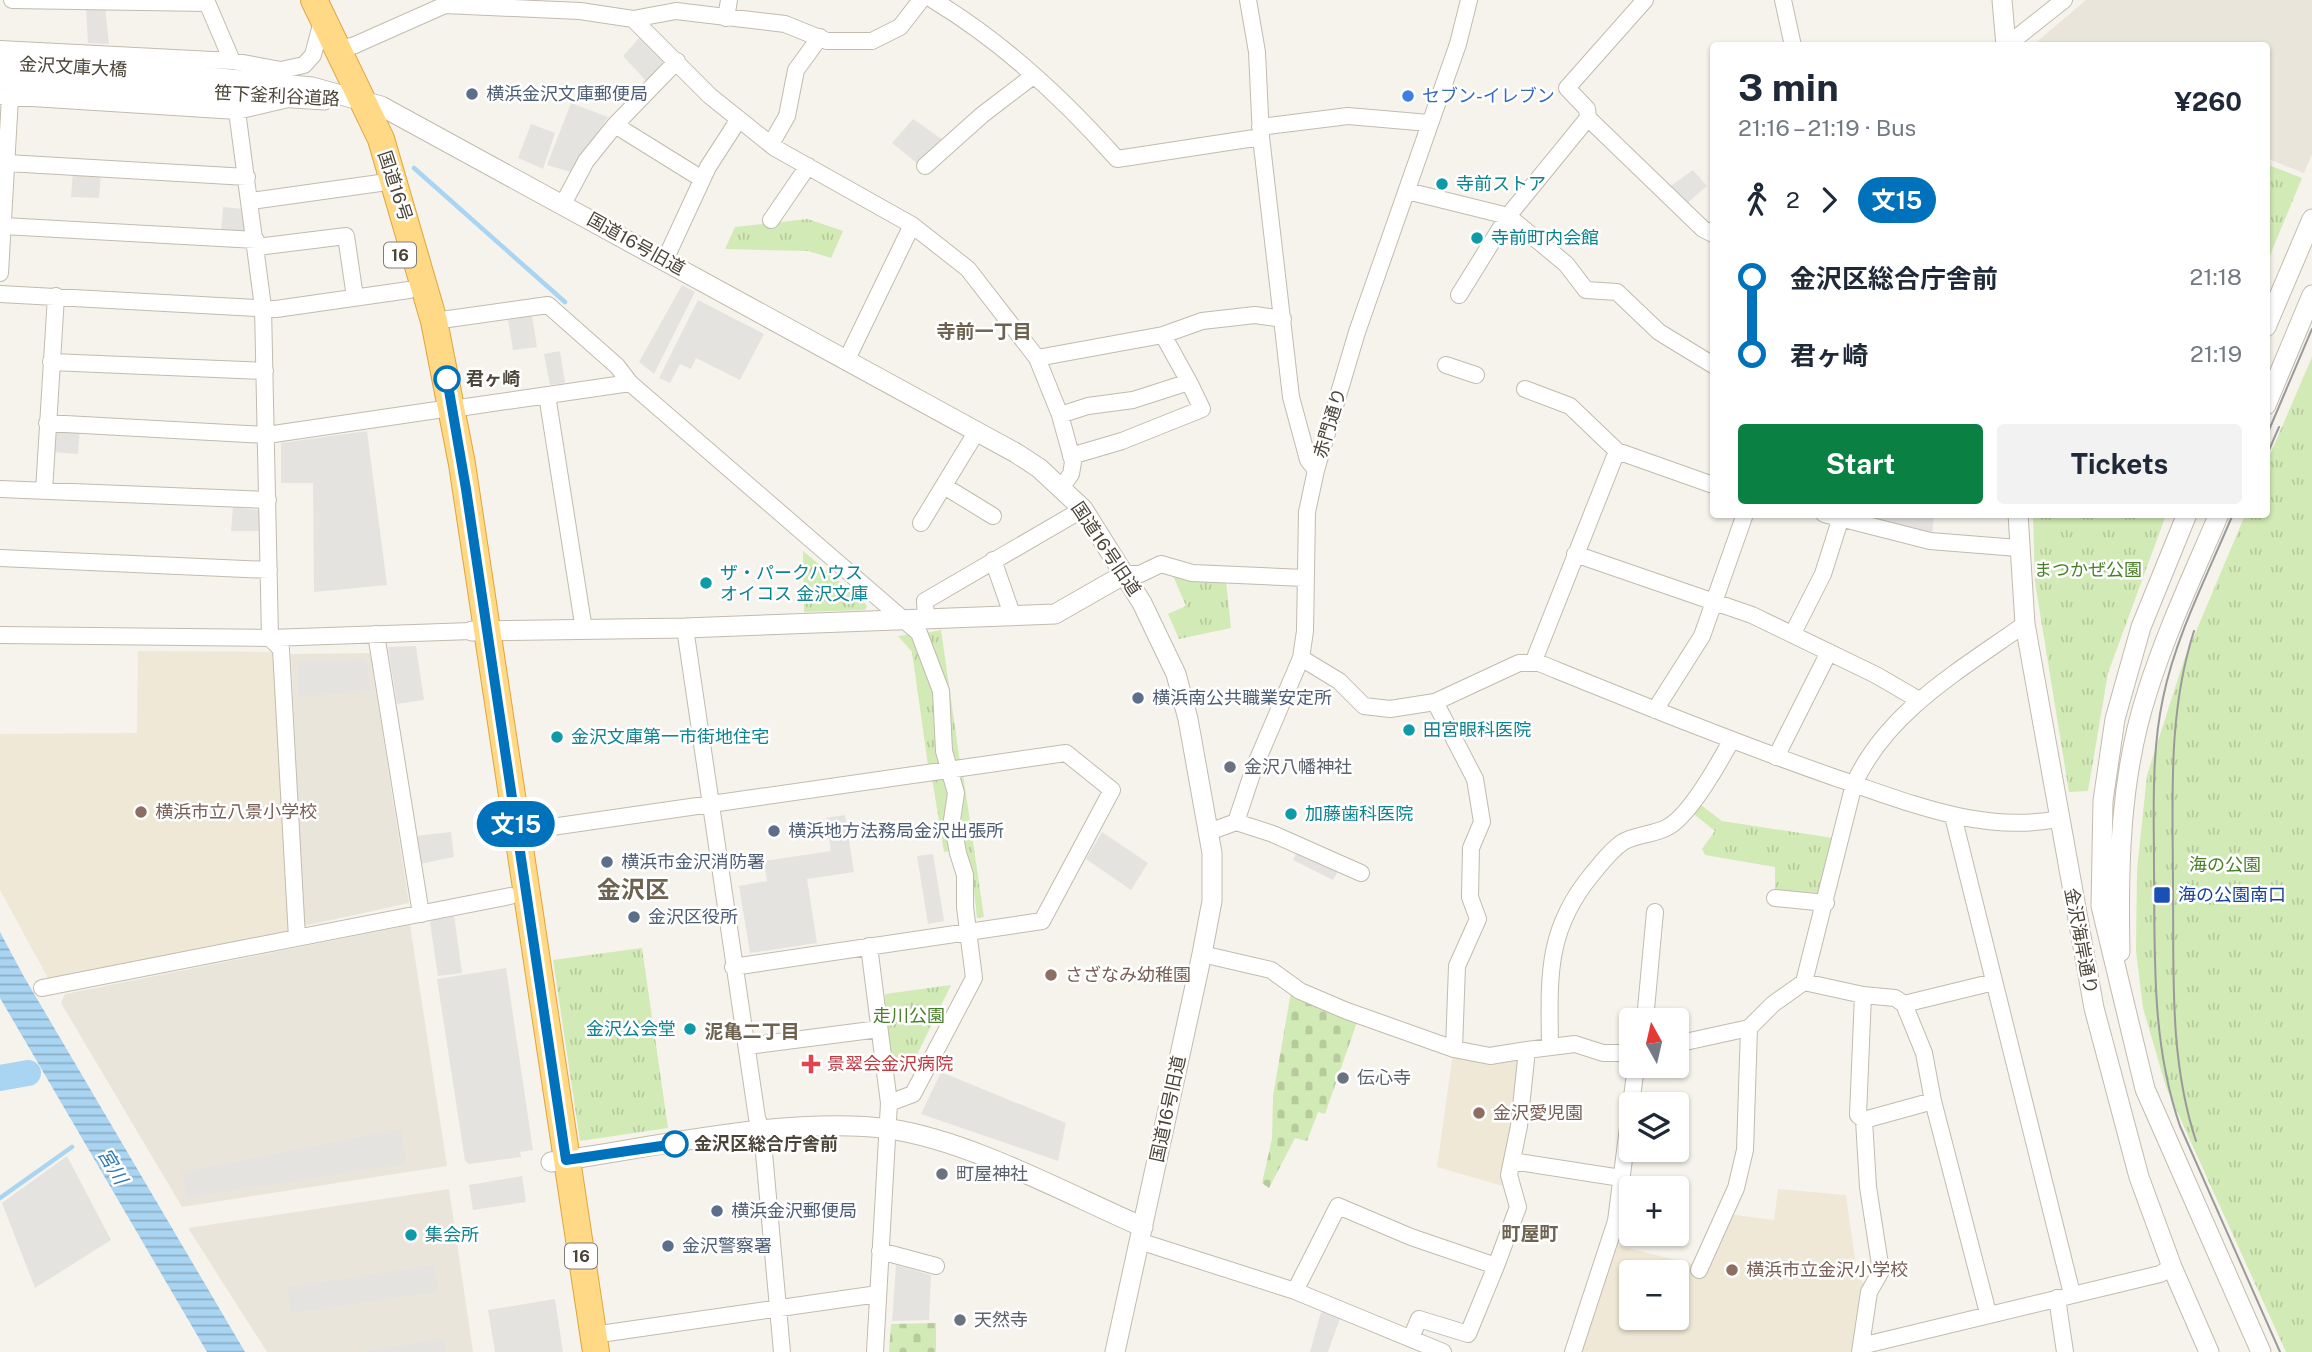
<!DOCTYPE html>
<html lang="en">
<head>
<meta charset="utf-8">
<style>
  body { margin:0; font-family:"Public Sans","Noto Sans JP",sans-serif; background:#f2f2f3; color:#1f2937; height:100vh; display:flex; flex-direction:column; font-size:26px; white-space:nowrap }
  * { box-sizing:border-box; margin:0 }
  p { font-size:23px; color:#747a83 }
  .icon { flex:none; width:38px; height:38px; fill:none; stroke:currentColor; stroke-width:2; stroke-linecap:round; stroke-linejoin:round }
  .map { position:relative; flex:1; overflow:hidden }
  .panel { position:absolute; left:1710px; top:42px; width:560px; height:476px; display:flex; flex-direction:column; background:#fff; border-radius:7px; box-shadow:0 2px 5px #0004 }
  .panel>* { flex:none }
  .badge { padding:0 14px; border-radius:23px; font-size:24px; line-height:46px }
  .needle { width:46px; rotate:352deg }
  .buttons { position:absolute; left:1619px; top:1008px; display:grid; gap:14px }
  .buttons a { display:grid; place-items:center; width:70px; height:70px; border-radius:7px; background:#fff; box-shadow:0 2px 5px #0004; font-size:35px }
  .map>.badge { position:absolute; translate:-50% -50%; box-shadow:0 0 0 4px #fff }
  .legs { display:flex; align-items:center; gap:10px; height:77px; padding:0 28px; font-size:23px }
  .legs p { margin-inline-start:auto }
  .headline { display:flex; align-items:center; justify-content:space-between; height:119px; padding:0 28px }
  h1 { font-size:38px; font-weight:700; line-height:52px }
  .button { display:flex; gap:14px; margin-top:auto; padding:14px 28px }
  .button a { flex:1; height:80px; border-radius:7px; background:#0b8043; color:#fff; font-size:28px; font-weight:700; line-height:80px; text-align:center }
  .button a+a { background:#f2f2f3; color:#1f2937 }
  ul { padding:0 28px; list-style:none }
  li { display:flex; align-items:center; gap:24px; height:77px; font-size:26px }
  li i { display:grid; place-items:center; width:10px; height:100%; margin:0 9px; background:currentColor }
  li i::after { content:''; width:18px; height:18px; margin:-9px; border:5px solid; border-radius:50%; background:#fff }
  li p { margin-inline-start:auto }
  li:first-child i { background:linear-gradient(#0000 50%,currentColor 0) }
  li:last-child i { background:linear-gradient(currentColor 50%,#0000 0) }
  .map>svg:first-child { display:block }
</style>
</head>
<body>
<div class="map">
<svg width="2312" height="1352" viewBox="0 0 2312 1352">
  <defs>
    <pattern id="cemetery-stones" width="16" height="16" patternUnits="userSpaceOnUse" patternTransform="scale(1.75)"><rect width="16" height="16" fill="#d2eab5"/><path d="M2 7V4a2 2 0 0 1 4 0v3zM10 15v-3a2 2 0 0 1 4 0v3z" fill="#b6ca9c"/></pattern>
    <pattern id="park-tufts" width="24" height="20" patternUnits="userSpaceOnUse" patternTransform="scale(1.75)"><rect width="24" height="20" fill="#d2eab5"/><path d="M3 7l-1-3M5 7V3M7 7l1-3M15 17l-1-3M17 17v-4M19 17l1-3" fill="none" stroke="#b6ca9c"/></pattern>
    <pattern id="water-rules" width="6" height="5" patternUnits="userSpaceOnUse" patternTransform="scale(1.75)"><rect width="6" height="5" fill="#a9d4f2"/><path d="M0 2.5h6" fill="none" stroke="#8caec5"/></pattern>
  </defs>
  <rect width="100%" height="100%" fill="#f6f3ec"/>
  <!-- residential -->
  <path fill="#eae5da" d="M2086,0H2312V154L2304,173L2266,158V46L2033,45Z
    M370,653L409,903L304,926L291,654Z
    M410,925L447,1166L182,1207L61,1003L65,994Z
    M449,1189L473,1352H267L188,1228Z"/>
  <!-- education -->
  <path fill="#efe8d6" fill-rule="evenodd" d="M138,651L274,652L289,933L49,980L0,890V734L137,733Z
    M1453,1053L1523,1056L1503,1186L1437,1167Z
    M1778,1189L1846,1195L1857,1273L1864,1284L1853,1352H1578L1616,1245L1708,1268L1727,1214L1774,1220ZM1631,1272H1676V1318H1631Z"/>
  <!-- cemetery -->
  <path fill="url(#cemetery-stones)" d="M1291,992L1357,1022L1325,1114L1318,1112L1307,1141L1295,1138L1269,1188L1262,1183L1272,1139L1273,1096Z
    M936,1323V1352H889L891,1324Z"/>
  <!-- park -->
  <path fill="url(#park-tufts)" d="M2266,164L2302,178L2266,265Z
    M808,219L843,231L831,258L808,251L725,249L735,227Z
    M2312,357V1352H2286L2166,1087L2143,1008L2136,951L2137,870L2147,775L2184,660L2245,515L2266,514V464Z
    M2033,515H2166L2108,673L2088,791L2069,792L2035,582Z
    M803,551L863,601L867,606L865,610L804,612Z
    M1171,571L1226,581L1231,628L1179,639L1168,614L1186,606Z
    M941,630L960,762L953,763C948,717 945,675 926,633Z
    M912,634L935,698L937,751L942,763L928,765L912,652L898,636Z
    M963,774L984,917L977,918L972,874L964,852L958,820L957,775Z
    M945,776L949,780L951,851L944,852L932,778Z
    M1697,802L1722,821L1833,838L1819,893L1775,891V867L1705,855L1702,849L1715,831L1690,811Z
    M642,948L668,1128L580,1141L553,960Z
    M951,985L911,1067L898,1074L887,1055L885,994Z"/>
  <!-- parking -->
  <path fill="#e5e3e0" d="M86,8H105L109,44L88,43Z
    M641,36L669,61L647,82L623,56Z
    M571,103L608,117L571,172L547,165Z
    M913,119L946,142L919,165L892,143Z
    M531,124L555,133L543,169L518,158Z
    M1693,170L1707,186L1685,205L1668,188Z
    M73,171L101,173L99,198L71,197Z
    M223,207L244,209L247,235L221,233Z
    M682,285L695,292L654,374L639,362Z
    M698,300L764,334L740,380L696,358L691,369L680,364L670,383L659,378Z
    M532,316L537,347L513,350L508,320Z
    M560,351L565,383L550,385L544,354Z
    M54,427L80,429L78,454L52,452Z
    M367,431L387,585L314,592L313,483H281V443Z
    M233,507L259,510V531H231Z
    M1847,515H1934L1932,536Z
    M416,646L424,700L397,704L388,647Z
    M366,660L371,691L299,697L297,661Z
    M845,815L854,872L807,879L817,943L750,953L739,886L767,881L764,861L831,851L826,818Z
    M451,832L454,857L420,864L416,836Z
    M1102,832L1148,863L1131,890L1086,859Z
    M1298,849L1339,869L1333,880L1293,860Z
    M933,854L944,921L928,924L917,856Z
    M454,915L462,973L438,976L430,923L433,919Z
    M506,968L533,1150L520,1152L521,1157L469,1164L465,1161L437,979Z
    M941,1072L1066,1123L1058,1161L921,1114Z
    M401,1129L406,1164L187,1198L182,1172Z
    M67,1156L111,1240L35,1288L2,1203Z
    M522,1176L526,1202L473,1210L469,1185Z
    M434,1265L438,1292L291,1313L287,1287Z
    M896,1265L931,1275L929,1320L892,1321Z
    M555,1299L563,1352H495L488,1310Z
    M1321,1312L1340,1318L1328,1352H1310Z
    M444,1339L446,1352H358Z"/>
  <!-- water -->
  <path fill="url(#water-rules)" d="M0,932L23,975L245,1352H207L0,998Z"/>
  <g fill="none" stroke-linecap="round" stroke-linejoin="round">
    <!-- stream -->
    <path stroke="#a9d4f2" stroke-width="4.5" d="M414,168L565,302
      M0,1198L72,1147"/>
    <!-- river -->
    <path stroke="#a9d4f2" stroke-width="26" d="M0,1078L28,1073"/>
    <!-- minor casing -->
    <g stroke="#c2bbae" stroke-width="18">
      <path id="minor" d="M12,0L207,3
        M206,0L232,61
        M933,0C1003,42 1063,98 1117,159L1261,137
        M1248,0L1257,52L1261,137L1291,397L1308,460L1316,470
        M1645,0L1567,88L1587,109L1588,118L1703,229L1713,234
        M1783,0L1793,46
        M726,18L729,0
        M633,19L710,96L775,148L912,225L968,269L1037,358L1060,415L1073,462L1071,474L1062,487
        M2006,46L2064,0
        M0,49L232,61L281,70L304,65L313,55L322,21
        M338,50L355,45L445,5L580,11L633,19L676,11L785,24L827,41H872L900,27L921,0
        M0,96L237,111L284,100
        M237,111L263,307L270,638L281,649L297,938
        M615,125L702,179
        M1260,127L1348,116L1429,123
        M771,144L787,116L796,70L820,37
        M7,163L247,177
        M925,166L982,115L1033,76
        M1407,191L1508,216L1566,264L1586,290L1617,292L1659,332L1713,365
        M251,201L380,183
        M563,204L586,161L615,125L677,61
        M771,220L808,166
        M3,226L256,240
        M257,247L346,236L355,297
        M665,260L708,167L739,119
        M0,273L10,97
        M0,294L276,309L409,290
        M1459,295L1508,216L1588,118
        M434,321L548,305L617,366L630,383L919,633L941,691L944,751L956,793L952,820L958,853L965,875V907L974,978L913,1094L889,1103
        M1037,358L1163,335L1202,321L1255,315L1283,319
        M847,359L912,225
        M51,362L265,371
        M1446,365L1476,375
        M1525,389L1570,406L1617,451L1713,485
        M547,395L584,630
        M452,409L630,383
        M1060,415L1088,406L1133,400L1189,382L1163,335
        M47,423L267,435L437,410
        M1071,456L1122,441L1202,409L1189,382
        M944,486L993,516
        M0,489L268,500
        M44,491L56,296
        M1824,514L1930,541L2018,548
        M921,523L977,431
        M1575,554L1752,615L1876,675L1919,700
        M0,558L269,570
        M993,560L1013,617
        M1125,574H1140L1161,564L1192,573L1305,578
        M926,620L925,601L1083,509
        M685,628L757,1118L762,1131L782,1352
        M1793,633L1823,574L1842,514
        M376,634L421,914
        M0,635L270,638L472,631
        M1301,658L1339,681L1364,706L1390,709L1435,702L1519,663H1539C1638,703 1736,743 1836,778C1908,802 1981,834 2058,819
        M1533,663L1617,451
        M1435,702L1475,779L1482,822L1471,848L1470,897L1478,919L1457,966L1454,1049
        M1655,710L1702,636L1745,514
        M1776,757L1829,652
        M1953,816L2072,1294
        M1236,822L1273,834L1361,873
        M517,832L1066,753L1112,790L1042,921L733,967
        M1209,832L1236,822L1254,768L1301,658L1305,631L1307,512L1316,470L1357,332L1458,44L1469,0
        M1775,898L1826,903
        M869,946L889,1103L875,1352
        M1202,954L1271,970L1300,991L1347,1011L1454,1049L1490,1056L1527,1050L1519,1126L1509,1175L1518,1207L1496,1266L1411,1237L1338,1206L1295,1291
        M1804,982L1854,784C1887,711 1962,669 2025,624
        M42,988L510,896
        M1904,1004L1994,982
        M1645,1020L1655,912
        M1676,1044L1749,1028L1773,1004L1804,982L1863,995L1895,998L1904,1004L1924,1053L1933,1101L1988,1313
        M1550,1045C1549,976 1546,929 1593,873C1602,862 1611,850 1623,842C1636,834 1654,835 1668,827C1690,815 1719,763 1731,741
        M747,1046L879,1029
        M1527,1050L1575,1044L1603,1053H1631
        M1864,1120L1933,1101
        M1512,1161L1621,1178
        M1139,1241L1295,1291L1443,1352
        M880,1251L936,1266
        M1699,1270L1736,1188L1745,1150L1749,1028
        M2057,1298L2065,1352
        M593,1335L878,1294
        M1411,1338L1419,1319L1468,1334L1496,1266
        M1861,1346L2160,1274L2172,1267
        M1573,1352L1616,1221L1636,1066
        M1860,1352L1869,1292L1881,1271L1868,1187L1864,1120L1858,1115L1863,995"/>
    </g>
    <!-- tertiary casing -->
    <g stroke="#c2bbae" stroke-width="21">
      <path id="tertiary" d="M2002,0L2006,46
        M0,63L146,71L312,87L381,106L1016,453L1039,468L1083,509L1142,603L1176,674L1188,719L1212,853V901L1202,954L1115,1352
        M0,79L324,100
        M2266,327L2312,219
        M2266,405L2312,295
        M2018,514L2025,624L2094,1008L2139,1177L2172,1267L2209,1352
        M2187,514L2141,627L2115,719L2103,801L2101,906L2145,1089L2261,1352
        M472,631L685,628L1055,614L1125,574
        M2120,952C2118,865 2120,777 2147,693C2166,632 2194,573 2219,514
        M551,1162C652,1148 790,1115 890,1129C971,1141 1067,1194 1143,1227"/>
    </g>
    <!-- trunk casing -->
    <g stroke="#e0a43c" stroke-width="28">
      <path id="trunk" d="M314,0L381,139L434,321L462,464L596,1352"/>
    </g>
    <!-- minor -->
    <use href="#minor" stroke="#fff" stroke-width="16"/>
    <!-- tertiary -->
    <use href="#tertiary" stroke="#fff" stroke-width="19"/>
    <!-- trunk -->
    <use href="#trunk" stroke="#ffd985" stroke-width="26"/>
    <!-- tram -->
    <path stroke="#9a9a9a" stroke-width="2" d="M2266,437L2312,329
      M2266,457L2279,427
      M2233,514C2208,574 2176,635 2163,698C2151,754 2154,812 2154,868C2155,956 2151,1042 2180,1126L2280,1352
      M2194,631C2167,715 2173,801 2173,889C2174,974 2169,1059 2196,1141"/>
  </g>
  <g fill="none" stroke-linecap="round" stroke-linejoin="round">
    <!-- line-1 casing -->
    <g stroke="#fff" stroke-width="16">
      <path id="line-1" d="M447,379L466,489L566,1160L675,1144"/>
    </g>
    <!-- line-1 -->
    <use href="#line-1" stroke="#0072bc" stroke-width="10"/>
  </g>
  <!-- markers -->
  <g fill="#5c6f8a" stroke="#fff" stroke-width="2.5">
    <circle cx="472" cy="94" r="7"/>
    <circle cx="1138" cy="698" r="7"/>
    <circle cx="774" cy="831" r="7"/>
    <circle cx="607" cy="862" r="7"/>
    <circle cx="634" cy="917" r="7"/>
    <circle cx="717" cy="1211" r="7"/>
    <circle cx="668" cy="1246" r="7"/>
  </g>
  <circle fill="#3f7fe0" stroke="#fff" stroke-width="2.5" cx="1408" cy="96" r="7"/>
  <g fill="#0f9aa8" stroke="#fff" stroke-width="2.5">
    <circle cx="1442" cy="184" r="7"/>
    <circle cx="1477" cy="238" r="7"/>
    <circle cx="706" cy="583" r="7"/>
    <circle cx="1409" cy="730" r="7"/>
    <circle cx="557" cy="737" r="7"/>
    <circle cx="1291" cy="814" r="7"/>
    <circle cx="690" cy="1029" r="7"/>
    <circle cx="411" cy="1235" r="7"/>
  </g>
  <g fill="#fff" stroke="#0072bc" stroke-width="3.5">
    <circle cx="447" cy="379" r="12"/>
    <circle cx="675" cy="1144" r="12"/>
  </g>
  <g fill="#6b7280" stroke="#fff" stroke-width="2.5">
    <circle cx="1230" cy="767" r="7"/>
    <circle cx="1343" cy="1078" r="7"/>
    <circle cx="942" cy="1174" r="7"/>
    <circle cx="960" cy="1320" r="7"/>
  </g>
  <g fill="#8d6e63" stroke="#fff" stroke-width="2.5">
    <circle cx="141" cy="812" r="7"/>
    <circle cx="1051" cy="975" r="7"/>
    <circle cx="1479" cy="1113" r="7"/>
    <circle cx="1732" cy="1270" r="7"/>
  </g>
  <rect fill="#1a4fb4" stroke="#fff" stroke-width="2.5" x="2153" y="886" width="18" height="18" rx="3.5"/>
  <path fill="#e0444e" stroke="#fff" stroke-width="2.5" d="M807.5 1053.5h7v7h7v7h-7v7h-7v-7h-7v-7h7z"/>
  <g text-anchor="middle" stroke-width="5" stroke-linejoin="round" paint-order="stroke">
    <!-- shield labels -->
    <g fill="#fff" stroke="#817c74" stroke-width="2">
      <rect x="384" y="242.5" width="32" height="25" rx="5"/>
      <rect x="565" y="1243.5" width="32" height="25" rx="5"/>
    </g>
    <g font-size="16" font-weight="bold" fill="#4b4439">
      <text x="400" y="261">16</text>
      <text x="581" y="1262">16</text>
    </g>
    <!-- street labels -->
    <g font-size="18" fill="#4b4439" stroke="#fff">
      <text transform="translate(73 67) rotate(3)" y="6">金沢文庫大橋</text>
      <text transform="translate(277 96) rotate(3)" y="6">笹下釜利谷道路</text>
      <text transform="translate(395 186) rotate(72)" y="6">国道16号</text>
      <text transform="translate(636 244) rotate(29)" y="6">国道16号旧道</text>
      <text transform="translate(1330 423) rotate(-73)" y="6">赤門通り</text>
      <text transform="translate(1106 549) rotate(56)" y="6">国道16号旧道</text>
      <text transform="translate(2081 941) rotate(79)" y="6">金沢海岸通り</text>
      <text transform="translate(1168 1109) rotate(-78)" y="6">国道16号旧道</text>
    </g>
    <!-- service labels -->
    <g font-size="18" fill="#4e5e75" stroke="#fff" text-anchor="start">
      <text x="486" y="100">横浜金沢文庫郵便局</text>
      <text x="1152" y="704">横浜南公共職業安定所</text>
      <text x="788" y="837">横浜地方法務局金沢出張所</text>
      <text x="621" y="868">横浜市金沢消防署</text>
      <text x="648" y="923">金沢区役所</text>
      <text x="731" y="1217">横浜金沢郵便局</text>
      <text x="682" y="1252">金沢警察署</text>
    </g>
    <!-- shop labels -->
    <g font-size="18" fill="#366cbe" stroke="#fff" text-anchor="start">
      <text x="1422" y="102">セブン-イレブン</text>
    </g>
    <!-- culture labels -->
    <g font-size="18" fill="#0d838f" stroke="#fff" text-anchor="start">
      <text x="1456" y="190">寺前ストア</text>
      <text x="1491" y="244">寺前町内会館</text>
      <text x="720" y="579">ザ・パークハウス<tspan x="720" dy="21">オイコス 金沢文庫</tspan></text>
      <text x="1423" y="736">田宮眼科医院</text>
      <text x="571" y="743">金沢文庫第一市街地住宅</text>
      <text x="1305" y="820">加藤歯科医院</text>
      <text x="676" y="1035" text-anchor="end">金沢公会堂</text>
      <text x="425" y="1241">集会所</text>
    </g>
    <!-- stop labels -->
    <g font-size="18" font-weight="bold" fill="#4b4439" stroke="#fff" text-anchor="start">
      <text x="466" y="385">君ヶ崎</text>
      <text x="694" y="1150">金沢区総合庁舎前</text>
    </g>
    <!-- park labels -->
    <g font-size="18" fill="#4a7f2a" stroke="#fff">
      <text x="2088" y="576">まつかぜ公園</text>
      <text x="2225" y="871">海の公園</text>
      <text x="909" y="1022">走川公園</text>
    </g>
    <!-- worship labels -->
    <g font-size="18" fill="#5b616d" stroke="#fff" text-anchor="start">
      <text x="1244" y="773">金沢八幡神社</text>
      <text x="1357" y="1084">伝心寺</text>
      <text x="956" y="1180">町屋神社</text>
      <text x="974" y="1326">天然寺</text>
    </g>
    <!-- education labels -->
    <g font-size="18" fill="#785e54" stroke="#fff" text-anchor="start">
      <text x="155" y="818">横浜市立八景小学校</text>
      <text x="1065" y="981">さざなみ幼稚園</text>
      <text x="1493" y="1119">金沢愛児園</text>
      <text x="1746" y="1276">横浜市立金沢小学校</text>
    </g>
    <!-- transit labels -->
    <g font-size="18" fill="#164399" stroke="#fff" text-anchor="start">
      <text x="2178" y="901">海の公園南口</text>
    </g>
    <!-- health labels -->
    <g font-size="18" fill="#be3a42" stroke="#fff" text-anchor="start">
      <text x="827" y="1070">景翠会金沢病院</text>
    </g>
    <!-- neighbourhood labels -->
    <g font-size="19" font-weight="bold" fill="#6e6250" stroke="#fff">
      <text x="984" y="338">寺前一丁目</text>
      <text x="752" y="1038">泥亀二丁目</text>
      <text x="1530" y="1240">町屋町</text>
    </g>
    <!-- water labels -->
    <g font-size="19" font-style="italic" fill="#2e7ab2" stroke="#fff">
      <text transform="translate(113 1166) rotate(59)" y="7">宮川</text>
    </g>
    <!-- district labels -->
    <g font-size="24" font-weight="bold" fill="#6e6250" stroke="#fff">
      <text x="633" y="898">金沢区</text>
    </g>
  </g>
</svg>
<div class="buttons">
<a><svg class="needle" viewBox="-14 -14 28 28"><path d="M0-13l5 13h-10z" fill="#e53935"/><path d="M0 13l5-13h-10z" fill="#747a83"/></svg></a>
<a><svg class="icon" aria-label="layers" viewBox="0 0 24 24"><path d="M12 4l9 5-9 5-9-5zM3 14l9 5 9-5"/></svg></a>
<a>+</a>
<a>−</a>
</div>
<b class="badge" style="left:516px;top:824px;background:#0072bc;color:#fff">文15</b>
<section class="panel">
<div class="headline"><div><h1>3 min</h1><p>21:16 – 21:19 · Bus</p></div><b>¥260</b></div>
<div class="legs"><svg class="icon" aria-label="walk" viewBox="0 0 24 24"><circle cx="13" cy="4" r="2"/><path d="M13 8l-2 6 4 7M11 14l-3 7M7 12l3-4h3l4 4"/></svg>2<svg class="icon" aria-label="forward" viewBox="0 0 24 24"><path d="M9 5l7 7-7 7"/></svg><b class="badge" style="background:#0072bc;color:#fff">文15</b></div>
<ul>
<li><i style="color:#0072bc"></i><b>金沢区総合庁舎前</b><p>21:18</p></li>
<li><i style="color:#0072bc"></i><b>君ヶ崎</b><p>21:19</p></li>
</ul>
<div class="button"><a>Start</a><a>Tickets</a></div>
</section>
</div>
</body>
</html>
